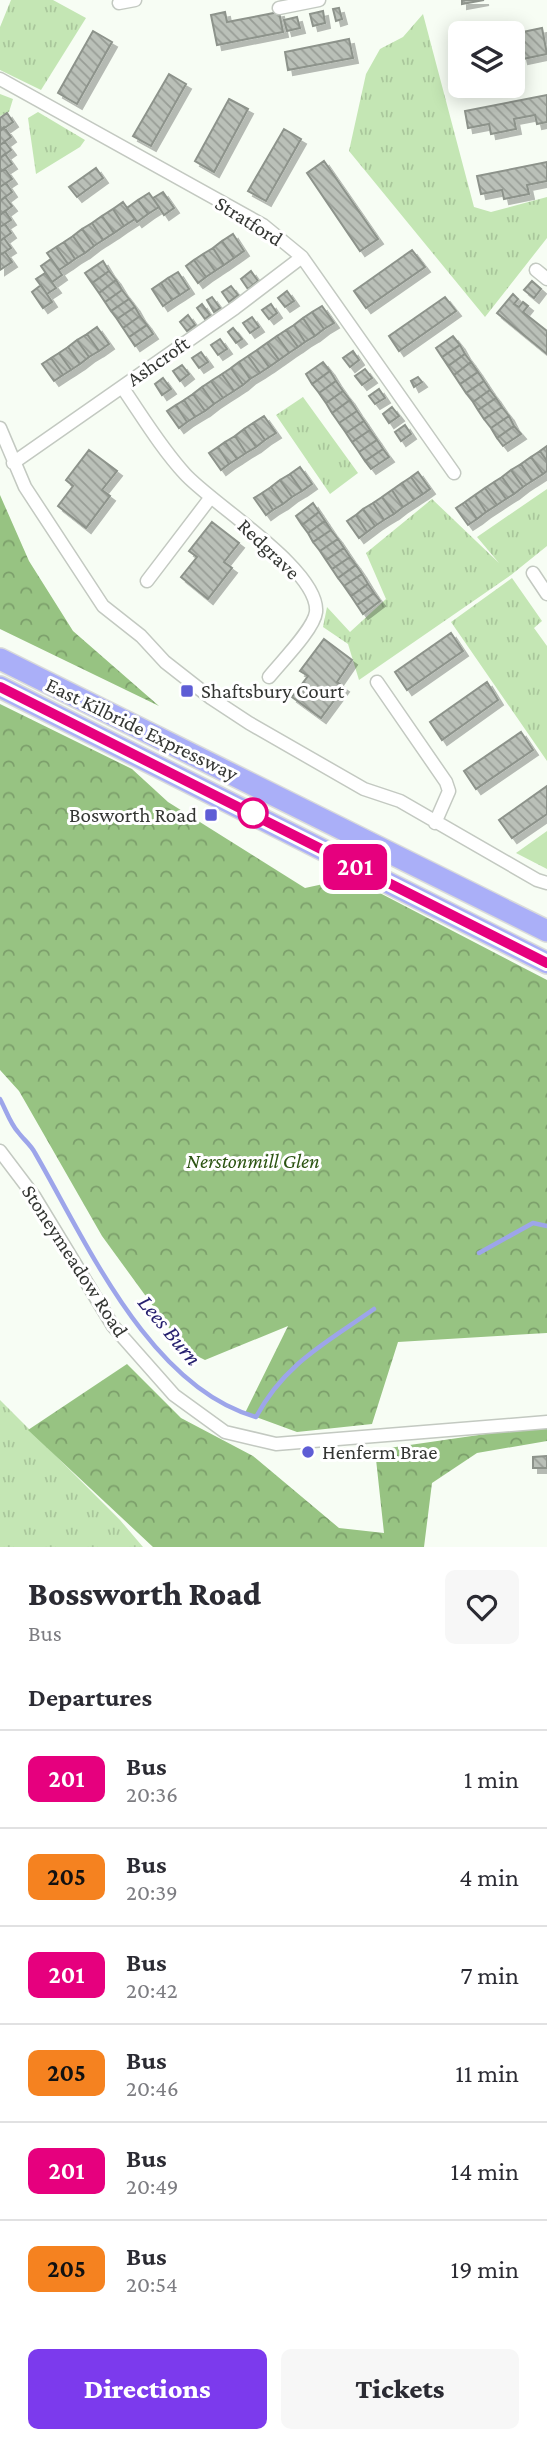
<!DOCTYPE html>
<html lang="en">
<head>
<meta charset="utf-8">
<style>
  body { margin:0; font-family:"Crimson Pro",serif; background:#f7f7f7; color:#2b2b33; height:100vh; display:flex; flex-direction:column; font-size:26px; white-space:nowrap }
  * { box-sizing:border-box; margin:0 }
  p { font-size:23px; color:#7c7c81 }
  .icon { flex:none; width:38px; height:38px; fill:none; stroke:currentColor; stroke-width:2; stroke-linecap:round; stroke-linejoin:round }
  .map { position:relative; height:1547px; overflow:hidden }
  .panel { display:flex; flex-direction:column; background:#fff; flex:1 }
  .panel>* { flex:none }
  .badge { padding:0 14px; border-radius:10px; font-size:24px; line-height:46px }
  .tools { position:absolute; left:448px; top:21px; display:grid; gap:14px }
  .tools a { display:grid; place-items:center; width:77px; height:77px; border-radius:10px; background:#fff; box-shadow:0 4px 18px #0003; font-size:35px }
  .map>.badge { position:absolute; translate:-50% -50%; box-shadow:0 0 0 4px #fff }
  h2 { padding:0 28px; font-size:26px; line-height:63px }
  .round { display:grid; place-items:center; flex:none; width:74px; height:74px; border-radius:10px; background:#f7f7f7 }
  .overview { display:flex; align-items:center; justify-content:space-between; height:119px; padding:0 28px }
  h1 { font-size:33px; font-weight:800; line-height:52px }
  .cta { display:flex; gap:14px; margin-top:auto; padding:14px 28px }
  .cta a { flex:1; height:80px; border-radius:10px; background:#7c3aed; color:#fff; font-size:28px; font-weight:800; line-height:80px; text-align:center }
  .cta a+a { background:#f7f7f7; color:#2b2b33 }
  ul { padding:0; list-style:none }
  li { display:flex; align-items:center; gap:21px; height:98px; padding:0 28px; border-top:2px solid #e1e1e2 }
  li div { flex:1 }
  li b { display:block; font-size:26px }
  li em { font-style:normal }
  li .badge { min-width:77px; font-weight:700; text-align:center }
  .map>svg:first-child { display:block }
</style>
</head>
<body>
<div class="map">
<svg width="547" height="1547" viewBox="0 0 547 1547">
  <defs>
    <pattern id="grass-tufts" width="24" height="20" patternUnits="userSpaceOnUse" patternTransform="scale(1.75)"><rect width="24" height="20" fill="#c4e6b4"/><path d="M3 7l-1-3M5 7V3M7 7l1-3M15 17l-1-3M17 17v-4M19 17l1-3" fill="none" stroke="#a9c69b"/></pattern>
    <pattern id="forest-crowns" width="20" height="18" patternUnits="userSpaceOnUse" patternTransform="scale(1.75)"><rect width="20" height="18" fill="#97c382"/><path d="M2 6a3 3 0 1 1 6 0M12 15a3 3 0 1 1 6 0" fill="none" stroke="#7c9f6b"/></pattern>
    <pattern id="building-back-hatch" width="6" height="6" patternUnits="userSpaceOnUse" patternTransform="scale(1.75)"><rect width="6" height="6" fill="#bac0b8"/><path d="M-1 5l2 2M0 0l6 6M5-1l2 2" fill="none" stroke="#989d96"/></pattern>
    <filter id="shadow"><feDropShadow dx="5" dy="5" stdDeviation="0" flood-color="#0004"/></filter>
  </defs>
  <rect width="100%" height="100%" fill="#f7fdf4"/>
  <!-- grass -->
  <path fill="url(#grass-tufts)" d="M11,0H53L86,18L41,90L0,70V27Z
    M423,14L474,207L491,212L547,197V238L485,317L349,151L366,74L380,49L403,37Z
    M0,94L13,99L9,112L0,116Z
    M38,112L85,140L80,147L36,174L28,118Z
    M303,397L358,473L330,494L276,415Z
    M547,489V546L511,575L359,680L348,644L323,627L327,607L350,632L386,599L366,553L432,499L499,563L477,537Z
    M512,578L542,621L534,628L547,646V761L451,622Z
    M547,831V869L516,853Z
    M0,1400L120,1520L143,1547H0Z"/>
  <!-- forest -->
  <path fill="url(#forest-crowns)" d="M0,495L29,561L73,631L159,706L0,629Z
    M0,704L132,769L168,802L305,888L351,878L547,980V1333L398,1342L372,1424L297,1432L245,1413L288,1326L205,1360L185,1350L102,1236L19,1091L0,1070Z
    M127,1364L181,1418L253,1456L339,1528L384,1533L375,1450L547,1425V1441L477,1453L432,1483L424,1547H153L28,1430Z"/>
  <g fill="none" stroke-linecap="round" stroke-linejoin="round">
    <!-- stream -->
    <path stroke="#9da5ea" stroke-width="4.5" d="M0,1099C6,1110 10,1123 18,1132C23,1139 31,1145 35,1153C86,1241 149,1387 256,1417C285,1363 326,1343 374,1309
      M479,1253L533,1223L547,1226"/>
  </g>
  <!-- building -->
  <path fill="url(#building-back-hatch)" stroke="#8d938b" stroke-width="2" filter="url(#shadow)" d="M462,0H484L462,4Z
    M339,8L342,19L336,21L333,9Z
    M323,11L325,23L313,26L310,14Z
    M225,12L227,22L279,12L283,32L217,45L211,15Z
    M297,17L300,28L287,31L284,20Z
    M542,28L547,54L523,59L521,50L513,52V34Z
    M93,31L112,42L77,104L58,93Z
    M349,39L353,58L288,70L285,52Z
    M460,44V62L454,63L451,46Z
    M169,74L186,84L151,146L133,136Z
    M547,95V122L537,124L535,115L514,119L516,129L491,134L489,124L468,128L465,111Z
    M229,99L248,109L214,172L195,161Z
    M7,113L13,122L0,131V118Z
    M4,127L11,137L0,145V131Z
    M284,129L301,139L266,201L248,191Z
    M5,142L11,150L0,158V145Z
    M5,154L12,164L0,172V158Z
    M324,161L378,239L360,251L307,173Z
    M547,162V181L527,185L529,194L504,199L502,190L481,194L477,176Z
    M96,168L103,178L77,197L69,187Z
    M5,169L12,179L0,187V172Z
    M6,183L12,192L0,201V187Z
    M163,192L174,208L164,215L153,198Z
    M149,193L159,207L148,214L138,200Z
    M5,197L12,206L0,215V201Z
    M138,200L148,214L137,222L127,208Z
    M123,202L135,219L124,226L113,209Z
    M113,209L124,226L114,233L102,216Z
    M5,211L11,220L0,227V215Z
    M102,216L114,233L103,240L92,223Z
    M92,223L103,240L94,246L82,229Z
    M5,224L11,233L0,241V227Z
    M82,229L94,246L85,253L73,236Z
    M233,234L244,251L234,258L222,241Z
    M73,236L85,253L75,259L64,242Z
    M4,238L11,248L0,255V241Z
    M222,241L234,258L224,265L213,248Z
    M64,242L75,259L68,264L56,247Z
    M56,247L68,264L59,270L47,253Z
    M213,248L224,265L215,271L203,254Z
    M412,250L425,267L366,308L354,291Z
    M5,252L12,262L0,270V255Z
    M203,254L215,271L206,277L194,260Z
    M51,259L62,275L52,282L41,266Z
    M194,260L206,277L198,283L186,266Z
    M103,261L109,271L92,283L85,273Z
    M109,271L116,280L99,293L92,283Z
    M251,271L258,281L248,289L241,279Z
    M178,272L189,289L180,295L168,278Z
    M45,273L56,288L47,294L36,279Z
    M168,278L180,295L172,300L161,283Z
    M116,280L122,290L105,302L99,293Z
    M532,281L541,289L534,298L524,290Z
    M161,283L172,300L163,306L152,289Z
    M41,285L52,302L43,308L32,292Z
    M231,286L238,295L229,302L222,292Z
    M122,290L129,299L111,311L105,302Z
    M287,291L294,301L285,307L278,298Z
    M513,294L518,299L514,304L519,307L523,302L528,306L523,312L547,331V354L497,313Z
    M212,297L220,308L214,312L207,300Z
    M445,297L456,311L399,351L389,336Z
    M129,299L135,307L117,319L111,311Z
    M202,304L210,315L205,319L197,308Z
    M271,304L277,313L269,319L262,310Z
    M322,306L334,323L324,329L312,312Z
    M135,307L140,316L123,328L117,319Z
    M312,312L324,329L315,336L303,318Z
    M188,315L195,325L187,331L180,322Z
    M140,316L147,325L129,337L123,328Z
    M252,317L259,327L250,333L243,323Z
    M303,318L315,336L305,342L294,325Z
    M147,325L153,334L135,346L129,337Z
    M294,325L305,342L298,347L286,330Z
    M97,327L109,344L99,351L87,334Z
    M233,328L242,339L236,343L228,332Z
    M286,330L298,347L289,353L277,336Z
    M87,334L99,351L89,357L77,340Z
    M277,336L289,353L279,360L267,343Z
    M453,336L460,345L442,357L436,348Z
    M220,339L227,349L218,355L211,345Z
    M77,340L89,357L80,364L68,347Z
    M267,343L279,360L269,367L257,350Z
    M460,345L465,354L448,366L442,357Z
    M68,347L80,364L71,370L59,353Z
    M257,350L269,367L260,373L248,356Z
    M353,351L359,360L350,367L343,358Z
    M201,352L208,362L199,368L192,358Z
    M59,353L71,370L63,375L51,358Z
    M465,354L471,362L454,375L448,366Z
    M248,356L260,373L250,379L239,362Z
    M51,358L63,375L54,381L42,364Z
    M239,362L250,379L243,385L231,368Z
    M323,362L330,371L312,384L306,374Z
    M471,362L478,372L460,384L454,375Z
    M182,365L189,374L180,381L173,371Z
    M231,368L243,385L234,391L222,374Z
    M365,369L372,378L362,385L355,376Z
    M330,371L336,381L319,393L312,384Z
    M478,372L484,381L466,393L460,384Z
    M222,374L234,391L223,398L211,381Z
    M418,377L422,382L414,387L411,381Z
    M163,378L171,389L162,395L155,384Z
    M211,381L223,398L214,404L202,387Z
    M336,381L343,391L326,403L319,393Z
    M484,381L490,390L473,402L466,393Z
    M202,387L214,404L205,411L193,394Z
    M379,389L385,398L375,404L369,396Z
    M490,390L496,398L478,410L473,402Z
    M343,391L350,400L332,413L326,403Z
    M193,394L205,411L195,417L184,400Z
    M496,398L502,407L484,419L478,410Z
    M184,400L195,417L187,422L176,405Z
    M350,400L357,411L339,423L332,413Z
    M176,405L187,422L179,428L167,411Z
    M392,407L399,416L389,423L383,414Z
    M502,407L509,416L491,428L484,419Z
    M357,411L364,421L346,433L339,423Z
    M264,416L276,433L265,440L253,423Z
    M509,416L514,426L497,438L491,428Z
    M364,421L370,430L352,442L346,433Z
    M253,423L265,440L256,447L244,429Z
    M405,425L411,434L401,441L395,432Z
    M514,426L521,434L503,446L497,438Z
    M244,429L256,447L246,453L235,436Z
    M370,430L377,440L359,452L352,442Z
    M235,436L246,453L237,459L225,442Z
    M377,440L383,449L365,461L359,452Z
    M225,442L237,459L229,464L218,447Z
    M547,446V461L540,451Z
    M218,447L229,464L221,470L209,453Z
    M383,449L389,457L371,469L365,461Z
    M89,450L117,471L102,490L110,496L86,528L58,506L73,486L66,480Z
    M540,451L547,461V471L543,474L531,457Z
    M531,457L543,474L532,481L521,464Z
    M521,464L532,481L523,487L511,470Z
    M300,467L312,484L302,491L290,474Z
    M511,470L523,487L514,494L502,477Z
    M418,472L430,489L423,494L411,477Z
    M290,474L302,491L292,497L280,480Z
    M411,477L423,494L414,500L402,483Z
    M502,477L514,494L506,499L494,482Z
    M280,480L292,497L283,504L271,487Z
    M494,482L506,499L497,505L485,488Z
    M402,483L414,500L403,507L392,490Z
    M271,487L283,504L273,510L262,493Z
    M485,488L497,505L486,512L475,495Z
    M392,490L403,507L394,514L382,497Z
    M262,493L273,510L266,515L254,498Z
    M475,495L486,512L477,519L465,502Z
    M382,497L394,514L384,520L373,503Z
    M465,502L477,519L468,525L456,508Z
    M313,503L319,512L302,525L296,516Z
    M373,503L384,520L375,526L363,509Z
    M363,509L375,526L367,532L356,515Z
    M319,512L325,521L308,533L302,525Z
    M356,515L367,532L359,538L347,521Z
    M325,521L331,530L313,542L308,533Z
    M212,522L239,543L224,562L232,568L208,599L181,577L197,557L189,551Z
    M331,530L338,539L320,551L313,542Z
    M338,539L344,548L326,560L320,551Z
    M344,548L350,557L332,569L326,560Z
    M350,557L356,565L338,578L332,569Z
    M356,565L362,574L344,586L338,578Z
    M362,574L368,584L351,596L344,586Z
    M368,584L374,593L357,605L351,596Z
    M374,593L380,601L363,614L357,605Z
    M451,633L463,651L407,690L395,672Z
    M324,639L352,660L337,682L344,687L321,718L292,697L308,676L300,671Z
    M487,682L498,700L442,740L430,722Z
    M521,732L533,750L476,789L464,771Z
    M547,786V814L512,838L499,820Z
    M547,1456V1468H533V1457Z"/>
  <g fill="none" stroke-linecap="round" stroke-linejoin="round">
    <!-- minor casing -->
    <g stroke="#c3c9c1" stroke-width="15">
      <path id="minor" d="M119,3L135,0
        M279,8L319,0
        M0,79L263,225L302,257L454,473
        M536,270L547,279
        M122,387C142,416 161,448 185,474C212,504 320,570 316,612C314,629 281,662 269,677
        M0,428L25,487L103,606L141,636L165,662L211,698L249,723L364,789L400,801L537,880L547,883
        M13,463L235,308L302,257
        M533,573L547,594
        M147,581L211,497
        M377,682L446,782L449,791L435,823
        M0,1151L34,1196L113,1326L174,1395L225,1432L276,1444L547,1422"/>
    </g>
    <!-- trunk casing -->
    <g stroke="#dadbda" stroke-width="24">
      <path id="trunk" d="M0,659L547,931
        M0,687L547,963"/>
    </g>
    <!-- minor -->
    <use href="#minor" stroke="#fff" stroke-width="12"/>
    <!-- trunk -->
    <use href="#trunk" stroke="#aaaff8" stroke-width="21"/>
  </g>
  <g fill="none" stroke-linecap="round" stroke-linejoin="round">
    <!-- line casing -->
    <g stroke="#fff" stroke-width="16">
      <path id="line" d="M0,687L547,963"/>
    </g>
    <!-- line -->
    <use href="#line" stroke="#e6007e" stroke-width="10"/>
  </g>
  <!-- markers -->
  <g fill="#5e5dd5" stroke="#fff" stroke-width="2.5">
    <rect x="180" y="684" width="14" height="14" rx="3.5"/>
    <rect x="204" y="808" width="14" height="14" rx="3.5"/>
    <circle cx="308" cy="1452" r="7"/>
  </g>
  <circle fill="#fff" stroke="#e6007e" stroke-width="3.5" cx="253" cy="813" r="14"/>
  <g text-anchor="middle" stroke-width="6" stroke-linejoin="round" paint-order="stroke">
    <!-- street labels -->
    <g font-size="21" fill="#343633" stroke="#fff">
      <text transform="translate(249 221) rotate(32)" y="7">Stratford</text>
      <text transform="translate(158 361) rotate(-35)" y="7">Ashcroft</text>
      <text transform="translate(269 549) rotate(44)" y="7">Redgrave</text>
      <text transform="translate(142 729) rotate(26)" y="7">East Kilbride Expressway</text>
      <text transform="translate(75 1261) rotate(57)" y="7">Stoneymeadow Road</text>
    </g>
    <!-- poi labels -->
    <g font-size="21" fill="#343633" stroke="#fff" text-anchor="start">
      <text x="201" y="698">Shaftsbury Court</text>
      <text x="197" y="822" text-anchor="end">Bosworth Road</text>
      <text x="322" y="1459">Henferm Brae</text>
    </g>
    <!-- park labels -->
    <g font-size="21" font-style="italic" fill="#2c5412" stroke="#fff">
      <text x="253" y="1168">Nerstonmill Glen</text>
    </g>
    <!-- water labels -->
    <g font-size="23" font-style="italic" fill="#251f6e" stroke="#fff">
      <text transform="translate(170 1330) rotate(50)" y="8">Lees Burn</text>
    </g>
  </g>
</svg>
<div class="tools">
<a><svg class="icon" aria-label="layers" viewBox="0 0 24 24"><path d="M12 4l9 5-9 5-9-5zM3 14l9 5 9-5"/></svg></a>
</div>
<b class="badge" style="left:355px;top:867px;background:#e6007e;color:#fff">201</b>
</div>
<section class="panel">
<div class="overview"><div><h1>Bossworth Road</h1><p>Bus</p></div><a class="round"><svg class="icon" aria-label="heart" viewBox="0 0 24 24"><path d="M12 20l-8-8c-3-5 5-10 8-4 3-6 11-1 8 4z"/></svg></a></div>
<h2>Departures</h2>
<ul>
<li><span class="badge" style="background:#e6007e;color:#fff">201</span><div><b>Bus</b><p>20:36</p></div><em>1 min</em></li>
<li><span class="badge" style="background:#f58220;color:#111">205</span><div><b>Bus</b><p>20:39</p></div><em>4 min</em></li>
<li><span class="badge" style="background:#e6007e;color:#fff">201</span><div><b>Bus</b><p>20:42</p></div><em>7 min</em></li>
<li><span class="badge" style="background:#f58220;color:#111">205</span><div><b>Bus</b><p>20:46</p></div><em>11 min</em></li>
<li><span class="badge" style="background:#e6007e;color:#fff">201</span><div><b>Bus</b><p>20:49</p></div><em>14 min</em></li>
<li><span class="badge" style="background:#f58220;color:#111">205</span><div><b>Bus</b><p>20:54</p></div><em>19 min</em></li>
</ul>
<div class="cta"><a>Directions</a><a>Tickets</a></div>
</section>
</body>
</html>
